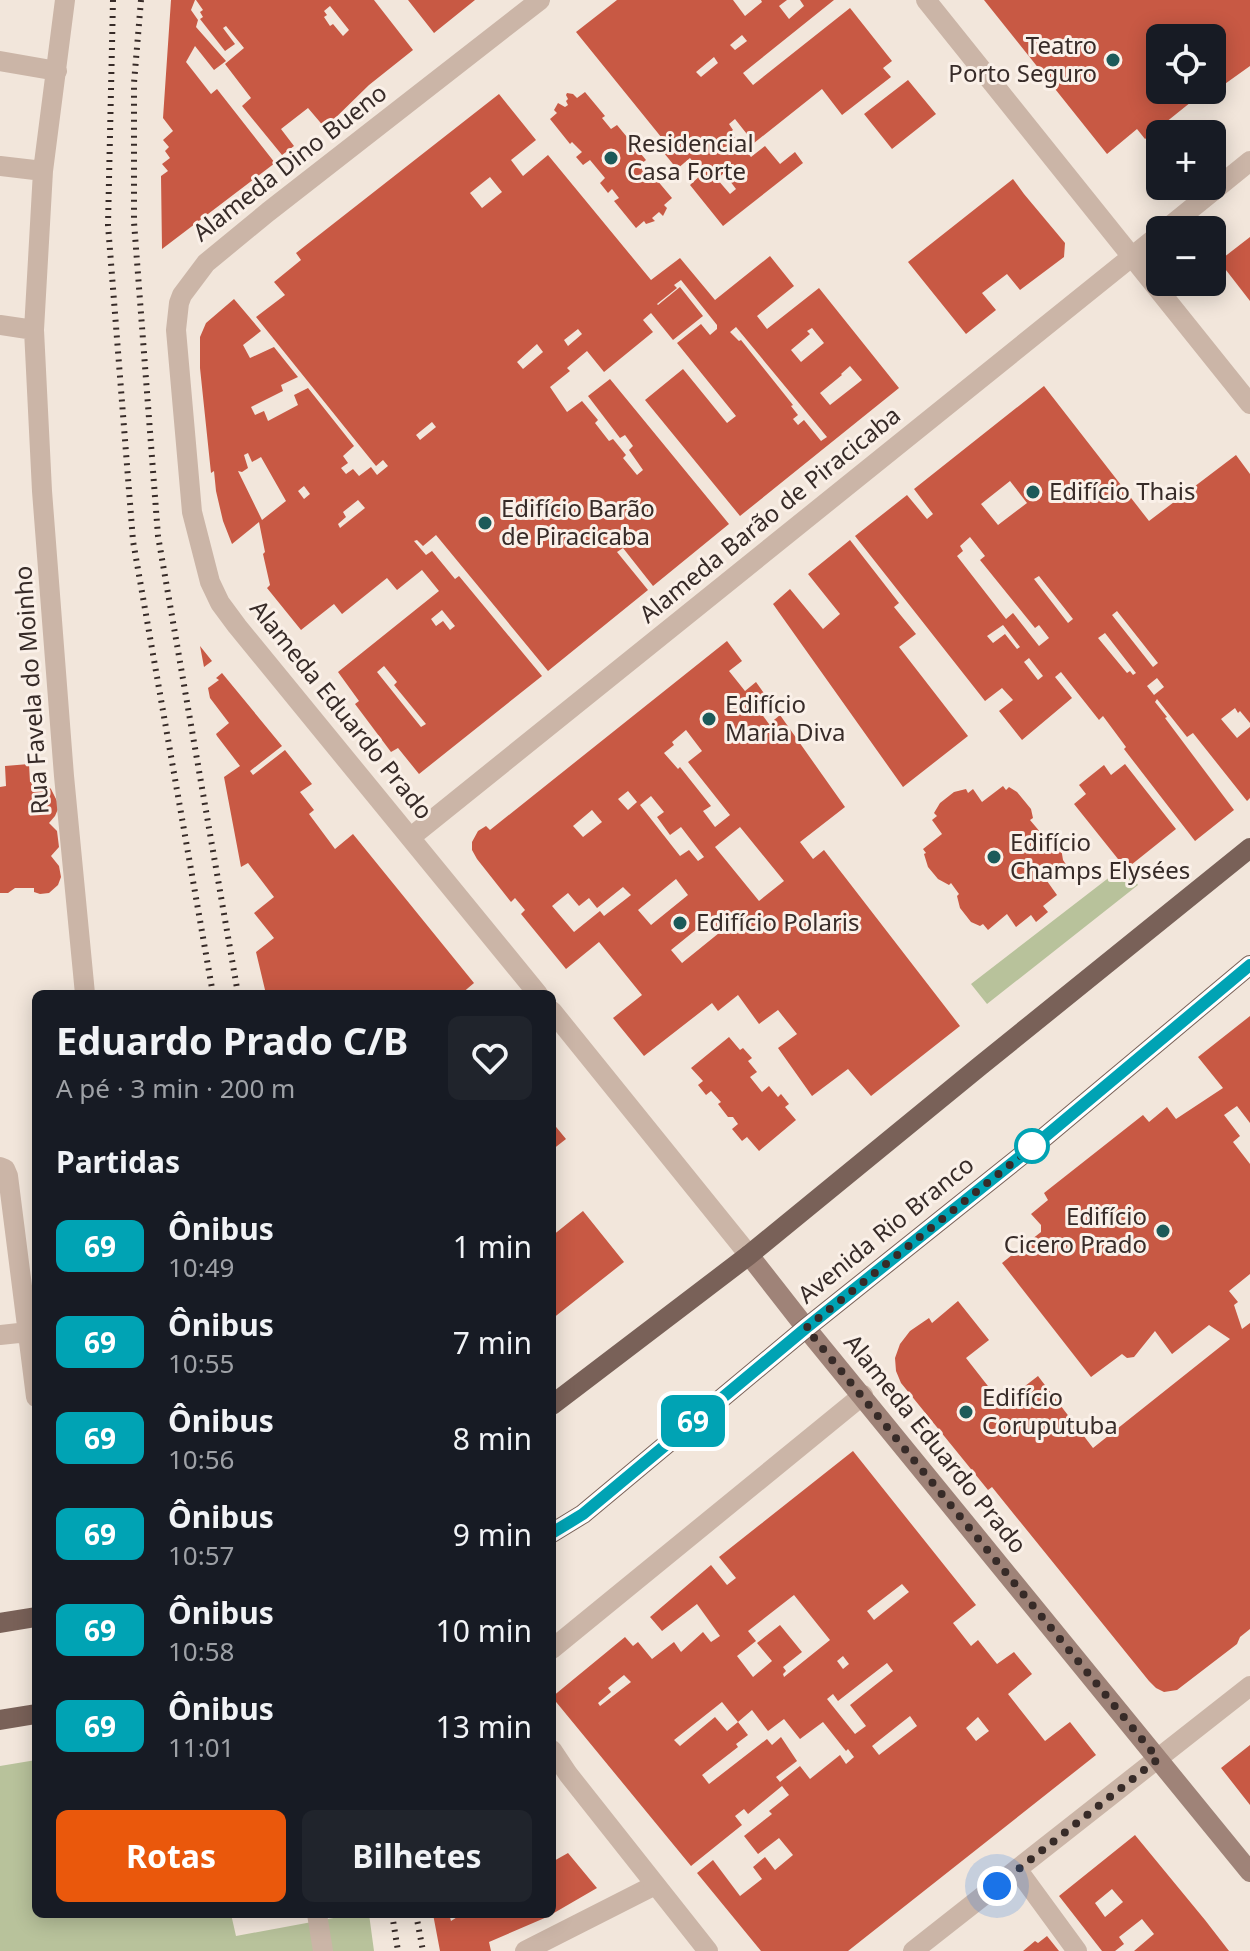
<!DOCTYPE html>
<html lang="pt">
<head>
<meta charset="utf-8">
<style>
  body { margin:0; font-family:"Noto Sans",sans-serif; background:#20242c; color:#f1f3f6; height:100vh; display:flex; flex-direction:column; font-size:30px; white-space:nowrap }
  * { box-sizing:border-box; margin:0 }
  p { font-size:26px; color:#9ea1a6 }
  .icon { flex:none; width:44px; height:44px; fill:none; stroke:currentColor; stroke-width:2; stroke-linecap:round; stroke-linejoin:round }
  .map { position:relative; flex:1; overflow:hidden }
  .details { position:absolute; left:32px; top:990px; width:524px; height:928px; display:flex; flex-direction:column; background:#171b24; border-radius:12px; box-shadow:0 4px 20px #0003 }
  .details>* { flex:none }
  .badge { padding:0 16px; border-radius:12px; font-size:28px; line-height:52px }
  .controls { position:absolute; left:1146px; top:24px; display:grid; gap:16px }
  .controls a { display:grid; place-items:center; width:80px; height:80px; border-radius:12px; background:#171b24; box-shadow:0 4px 20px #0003; font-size:40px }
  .you { position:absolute; width:40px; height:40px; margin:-20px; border:6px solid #fff; border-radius:50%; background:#1a73e8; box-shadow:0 0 0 12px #1a73e833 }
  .map>.badge { position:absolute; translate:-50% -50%; box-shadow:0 0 0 4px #fff }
  h2 { padding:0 24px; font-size:30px; line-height:72px }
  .round { display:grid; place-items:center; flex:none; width:84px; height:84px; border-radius:12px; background:#20242c }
  .headline { display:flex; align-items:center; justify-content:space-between; height:136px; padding:0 24px }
  h1 { font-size:38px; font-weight:700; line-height:60px }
  .cta { display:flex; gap:16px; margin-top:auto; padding:16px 24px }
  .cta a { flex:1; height:92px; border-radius:12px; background:#ea580c; color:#fff; font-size:32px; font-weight:700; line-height:92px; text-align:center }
  .cta a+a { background:#20242c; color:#f1f3f6 }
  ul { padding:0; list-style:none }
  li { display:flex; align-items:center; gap:24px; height:96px; padding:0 24px }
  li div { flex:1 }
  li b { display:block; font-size:30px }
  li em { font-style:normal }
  li .badge { min-width:88px; font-weight:700; text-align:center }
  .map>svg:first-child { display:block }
</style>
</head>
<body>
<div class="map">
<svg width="1250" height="1951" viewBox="0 0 1250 1951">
  <rect width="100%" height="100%" fill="#f2e6db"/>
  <!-- green -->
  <path fill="#b8c29b" d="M1124,866L1138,885L987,1004L971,984Z
    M36,1760V1914H231L236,1936L355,1914H369L374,1951H0V1766Z"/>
  <!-- building -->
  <path fill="#c85944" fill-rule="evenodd" d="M171,0H195L191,10L198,20L196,27L226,61L214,70L195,46L186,62L211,94L217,89L275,163L162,249L161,176L168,171L162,164L170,158L165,151L169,147L163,140L173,131L163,118Z
    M196,0H374L413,50L369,85L325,128L308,108L281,129L294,146L282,155L242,106L251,98L225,64L244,48L226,26L223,28L235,44L225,51L200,19L203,17L200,12L203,10ZM330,6L349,30L343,36L333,24L330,26L324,17L327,15L324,11Z
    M408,0H475L434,33Z
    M617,0H733L745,16L762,2L761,0H787L779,6L789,19L804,6L800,0H834L743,73L753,85L850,8L892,61L883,68L891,77L842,115L822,89L754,143L735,119L729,124L733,130L728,134L731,139L734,136L751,157L765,146L780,164L795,152L803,163L723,226L690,185L702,174L690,158L677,169L664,153L670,148L576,32ZM742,35L747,41L735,50L730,45ZM714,57L718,63L701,77L696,72ZM724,173L736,189L730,194L717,179Z
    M984,0H1250V66L1215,91L1212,87V38H1160V90H1206L1145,139L1137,129L1107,154Z
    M908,80L936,114L892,149L864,114Z
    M585,92L605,116L602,118L611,129L617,125L646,160L640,165L648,175L651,173L672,198L664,205L667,208L663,216L659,212L652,218L655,221L646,224L644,221L636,228L614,201L619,198L612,189L608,193L600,183L605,178L590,160L583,165L576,157L582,152L572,142L570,144L550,119L557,113L554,110L558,103L565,107L568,105L566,101L568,99L566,95L567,93L573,94L577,98Z
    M499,94L536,140L511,160L523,176L548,155L651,280L680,258L715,300L770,256L794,286L757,316L767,329L819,288L899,388L740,516L645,400L683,369L727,423L736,416L677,343L701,324L710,335L717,329V325L681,280L674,285L677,288L657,304L658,305L680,287L703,316L673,340L651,313L643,320L653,332L604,372L587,351L567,368L570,371L550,387L567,412L582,401L598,420L595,423L609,441L613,439L626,455L623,458L637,475L643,470L629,450L633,446L625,435L620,438L588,396L610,379L729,524L653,586L623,548L617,552L648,590L548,671L436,535L423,546L417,540L414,541L426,555L432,551L455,579L459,576L542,676L419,774L398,748L391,752L355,704L359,701L338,672L439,591L422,570L397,590L387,578L342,614L334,604L301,630L267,588L270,585L263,554L265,552L259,522L232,544L223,521L216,491L214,471L211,473L200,368V337L206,323L234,299L261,331L243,345L250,358L274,347L298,377L281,385L283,391L251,407L255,415L264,411L268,421L298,405L294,395L308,388L354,446L343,456L348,463L341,468L346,474L353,469L359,476L371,467L377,475L388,466L383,460L376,466L256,317L285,295L274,282L301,260L296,253ZM490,177L502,192L482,208L470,193ZM736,327L827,437L821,441L804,420L798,425L793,419L798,415L791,406L793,405L741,340L739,341L730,332ZM812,328L824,343L801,362L791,350L810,334L807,331ZM578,329L582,334L568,346L564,340ZM537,344L543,352L523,369L517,362ZM850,366L862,380L830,405L820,393L842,375L841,374ZM432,422L436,427L420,440L416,435ZM248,453L252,462L261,457L286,501L262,520L238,471L242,472L248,468L244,455ZM304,486L310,494L304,499L298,491ZM358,500L365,508L340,528L338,524L346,517L343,512ZM442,610L455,626L450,630L443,621L436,626L431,619ZM384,666L397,682L394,685L426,724L421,727L377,672Z
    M1013,179L1024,194L1065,243L1064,257L1020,290L1007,274L982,293L996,310L966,334L908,262Z
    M1250,237V301L1219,261Z
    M1044,386L1149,521L1236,455L1250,474V723L1240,711L1238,713L1235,708L1221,719L1237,738L1250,727V798L1247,801L1193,733L1187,737L1157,699L1155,702L1167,717L1165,718L1234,810L1195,841L1124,749L1126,747L1103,716L1099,720L1061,672L1055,677L1072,698L1022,740L999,711L1013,700L1002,688L985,701L855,536L907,495L927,519L933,514L914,489ZM1010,481L1027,503L998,525L981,504ZM970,537L985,556L980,560L1035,628L1039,625L1049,638L1039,646L1013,613L1006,619L957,556L963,551L960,546ZM1039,576L1073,619L1068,623L1034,579ZM1117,611L1158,663L1153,667L1112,615ZM1003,625L1020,647L1017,649L1005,634L993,643L987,636ZM1105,633L1136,673L1133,675L1130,671L1127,673L1098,638ZM1029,658L1043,676L1038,680L1024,662ZM1157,678L1164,687L1154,695L1147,686Z
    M850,540L899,603L894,607L916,634L899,647L968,736L903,787L773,604L790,589L823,629L840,614L808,574Z
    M727,641L742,661L729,671L745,691L756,682L766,696L755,705L769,724L780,715L845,807L800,842L813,859L824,850L960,1026L871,1096L848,1069L812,1096L778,1048L797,1034L778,1010L759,1024L738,995L718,1011L712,1003L644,1056L613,1018L642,995L599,942L566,969L521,914L525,910L515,898L511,902L477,859L472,850V842L478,831L486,826L490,830ZM686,730L702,751L688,762L730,815L715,827L703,811L711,806L680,767L678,769L664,753L674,745L672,742ZM628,791L637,802L628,810L618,799ZM651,796L664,812L657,817L670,835L681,827L704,857L698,861L689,850L680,856L640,805ZM592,810L602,822L583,837L573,826ZM740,827L784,881L759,901L715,847ZM676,879L688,895L651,925L638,910ZM623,887L631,895L604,916L600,911L574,932L552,906L568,893L579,906L589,898L597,908ZM708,920L719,933L682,963L671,950Z
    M200,646L212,661L204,667Z
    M222,673L282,746L250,771L253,775L285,750L312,784L300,792L314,810L309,814L335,849L353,834L474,983L461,994H266L256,952L274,938L254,913L274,897L248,863L241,867L224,777L240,766L217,736L216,734L229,723L210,698L208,688L219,680L216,678Z
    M29,764L30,782H42L46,784L51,789L57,801L58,809L55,816L49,823L57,831L59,847L51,856L59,866L61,877L58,885L49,893L40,894L34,892V888H15L8,893H0V787L6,786L5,766Z
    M1125,764L1176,829L1126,869L1074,804L1086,794L1079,785L1104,765L1111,775Z
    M1003,786L1006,790L1009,787L1017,792L1031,809L1033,818L1030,820L1046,839L1051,835L1061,848L1063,860L1067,866L1047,881L1057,895L1043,906L1048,912L1036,922L1031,915L1016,927L1007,914L988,930L983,924L980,926L971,922L960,908L957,896L959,894L951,883L949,885L938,879L928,867L924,854L926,853L923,849L942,834L932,820L937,816L934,813L940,803L954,792L966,789L968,793L973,789L982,802Z
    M1250,1016V1123L1237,1106L1224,1115L1240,1136L1233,1142L1250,1164V1274L1229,1291L1238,1302L1234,1305L1242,1329L1250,1323V1629L1240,1637L1237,1644L1177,1690L1164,1692L1156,1688L1149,1681L992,1487L988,1490L901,1383L896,1371L895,1358L900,1344L910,1331L929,1318L932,1323L958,1301L989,1340L966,1358L1002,1404L1038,1376L1093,1448L1230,1339L1209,1325L1172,1354L1155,1331L1134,1357L1127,1358L1122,1354L1091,1377L1002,1263L1041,1232V1225L1031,1214L1048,1200L1044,1193L1143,1115L1149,1122L1167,1107L1176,1119L1223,1088L1198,1057Z
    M729,1037L740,1050L743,1048L752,1058L748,1061L757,1072L750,1077L762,1092L769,1086L778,1097L781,1094L789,1104L785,1107L796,1120L759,1151L747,1137L742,1141L732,1129L738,1124L733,1117H728L718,1104L721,1102L711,1091L706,1095L698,1085L703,1081L691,1068Z
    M552,1122L566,1139L552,1150Z
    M583,1211L624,1262L552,1319V1236Z
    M853,1451L976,1605L953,1623L971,1646L978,1640L997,1664L1014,1652L1032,1674L1008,1694L1045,1741L1070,1722L1096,1755L848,1951H761L697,1873L713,1860L740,1896L762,1879L753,1867L765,1857L775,1870L793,1855L779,1838L758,1854L744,1836L772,1814L769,1811L789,1795L782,1786L748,1814L744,1809L735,1816L742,1825L691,1866L552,1697L625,1637L633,1646L638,1642L652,1659L674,1642L681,1652L703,1632L711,1642L720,1636L697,1604L662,1631L650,1617L711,1565L727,1585L736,1578L719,1557ZM902,1584L909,1592L874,1620L867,1611ZM794,1595L830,1640L784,1677L783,1674L786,1671L783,1667L802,1652L780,1625L757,1643L772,1661L753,1677L737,1656L756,1641L748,1631ZM843,1656L849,1664L843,1669L837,1661ZM887,1663L893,1671L850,1705L866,1726L855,1734L827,1699L833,1694L838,1701ZM624,1675L631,1682L600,1706L598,1703L611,1692L608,1688ZM722,1702L738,1722L752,1710L768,1731L784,1719L800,1739L823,1722L846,1751L848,1749L854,1757L846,1764L840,1755L810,1779L800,1766L780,1782L776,1777L797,1761L781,1737L772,1745L767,1739L709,1784L702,1775L738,1747L736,1744L748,1735L738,1722L727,1731L715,1717L680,1746L674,1740ZM910,1716L917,1726L879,1755L872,1746ZM978,1717L989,1731L976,1741L966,1728Z
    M1250,1745V1805L1221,1768Z
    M1135,1835L1205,1920L1229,1951H1134L1154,1934L1142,1919L1119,1937L1124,1944L1115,1951H1102L1059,1896ZM1112,1889L1123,1902L1105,1917L1095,1903Z
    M568,1853L597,1888L547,1917L489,1942L491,1951H440L433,1914H449L451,1921L462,1914H552V1862Z
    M1047,1936L1059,1951H1023L1035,1941L1038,1943Z"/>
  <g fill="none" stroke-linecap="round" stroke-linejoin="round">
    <!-- lane -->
    <path stroke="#cbb5a7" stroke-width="20" d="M317,1914L323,1951
      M525,1951L655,1885"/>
    <!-- street -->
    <path stroke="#cbb5a7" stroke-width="20" d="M65,0L43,171L34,330L42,491L64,776L85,994
      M926,0L1250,404
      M0,61L57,71
      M0,166L43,171
      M1165,230L1250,161
      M0,325L34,330
      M411,837L1160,234
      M538,994L237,626L220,603L210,582L192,512L176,330L179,303L182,295L206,263L268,212L540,0
      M552,1011L749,1255
      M0,1167L5,1169L8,1176L36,1397
      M0,1335L28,1332
      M552,1649L863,1395
      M552,1750L568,1774L708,1951
      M1017,1869L1077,1951
      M913,1951L1250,1686"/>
    <!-- secondary -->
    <path stroke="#9f8378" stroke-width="20" d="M749,1255L806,1328L1250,1872"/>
    <!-- primary -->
    <path stroke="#796158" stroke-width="20" d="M552,1405L749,1255L980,1066L1250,848
      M552,1533L583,1514L806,1328L1041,1140L1250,965
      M0,1623L36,1617
      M0,1720L36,1714"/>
    <!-- rail -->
    <path stroke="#372b28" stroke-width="6" stroke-dasharray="2 6" stroke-linecap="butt" d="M113,0L108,225L133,541L213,994
      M141,0L134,83V222L158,536L238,994
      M392,1914L398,1951
      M416,1914L423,1951"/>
  </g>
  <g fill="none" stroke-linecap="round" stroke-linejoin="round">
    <!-- line casing -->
    <g stroke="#fff" stroke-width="18">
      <path id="line" d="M552,1533L583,1514L806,1328L1041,1140L1250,965"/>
    </g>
    <!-- line -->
    <use href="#line" stroke="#00a3b4" stroke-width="12"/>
    <!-- walk -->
    <path stroke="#372b28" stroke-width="8" stroke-dasharray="0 14.4" d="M997,1886L1158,1759L806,1328L1041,1140L1032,1146"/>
  </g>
  <!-- markers -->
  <g fill="#1c5a59" stroke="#faf0e8" stroke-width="3">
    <circle cx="1113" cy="60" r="8"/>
    <circle cx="611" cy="158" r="8"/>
    <circle cx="1033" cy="492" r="8"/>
    <circle cx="485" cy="523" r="8"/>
    <circle cx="709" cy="719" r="8"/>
    <circle cx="994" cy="857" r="8"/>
    <circle cx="680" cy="923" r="8"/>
    <circle cx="1163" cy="1231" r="8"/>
    <circle cx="966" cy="1412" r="8"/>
  </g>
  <circle fill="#fff" stroke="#00a3b4" stroke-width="4" cx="1032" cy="1146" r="16"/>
  <g text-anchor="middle" stroke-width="6" stroke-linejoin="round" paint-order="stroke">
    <!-- poi labels -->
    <g font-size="24" fill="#372b28" stroke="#faf0e8" text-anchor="start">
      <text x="1097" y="54" text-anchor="end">Teatro<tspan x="1097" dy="28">Porto Seguro</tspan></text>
      <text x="627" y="152">Residencial<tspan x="627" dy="28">Casa Forte</tspan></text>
      <text x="1049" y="500">Edifício Thais</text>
      <text x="501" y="517">Edifício Barão<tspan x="501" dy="28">de Piracicaba</tspan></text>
      <text x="725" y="713">Edifício<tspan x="725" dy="28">Maria Diva</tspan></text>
      <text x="1010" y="851">Edifício<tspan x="1010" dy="28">Champs Elysées</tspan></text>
      <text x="696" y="931">Edifício Polaris</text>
      <text x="1147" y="1225" text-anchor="end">Edifício<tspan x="1147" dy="28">Cicero Prado</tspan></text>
      <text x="982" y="1406">Edifício<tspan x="982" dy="28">Coruputuba</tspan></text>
    </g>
    <!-- street labels -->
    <g font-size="24" fill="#372b28" stroke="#faf0e8">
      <text transform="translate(290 163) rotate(-38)" y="8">Alameda Dino Bueno</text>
      <text transform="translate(770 515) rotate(-39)" y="8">Alameda Barão de Piracicaba</text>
      <text transform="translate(32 690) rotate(-94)" y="8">Rua Favela do Moinho</text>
      <text transform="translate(341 710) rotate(51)" y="8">Alameda Eduardo Prado</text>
      <text transform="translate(886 1230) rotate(-39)" y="8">Avenida Rio Branco</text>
      <text transform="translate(935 1444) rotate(51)" y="8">Alameda Eduardo Prado</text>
    </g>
  </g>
</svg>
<div class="controls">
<a><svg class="icon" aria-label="locate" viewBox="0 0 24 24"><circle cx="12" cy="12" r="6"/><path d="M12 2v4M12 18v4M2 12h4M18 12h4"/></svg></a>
<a>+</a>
<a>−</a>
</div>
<div class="you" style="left:997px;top:1886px"></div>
<b class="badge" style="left:693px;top:1421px;background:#00a3b4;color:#fff">69</b>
<section class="details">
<div class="headline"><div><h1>Eduardo Prado C/B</h1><p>A pé · 3 min · 200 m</p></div><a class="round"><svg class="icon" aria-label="heart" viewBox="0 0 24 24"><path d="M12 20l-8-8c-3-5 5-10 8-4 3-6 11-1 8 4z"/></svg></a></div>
<h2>Partidas</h2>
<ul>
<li><span class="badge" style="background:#00a3b4;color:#fff">69</span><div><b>Ônibus</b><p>10:49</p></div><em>1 min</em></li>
<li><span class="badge" style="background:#00a3b4;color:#fff">69</span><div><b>Ônibus</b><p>10:55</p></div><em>7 min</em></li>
<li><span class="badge" style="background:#00a3b4;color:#fff">69</span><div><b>Ônibus</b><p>10:56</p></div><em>8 min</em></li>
<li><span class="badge" style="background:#00a3b4;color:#fff">69</span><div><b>Ônibus</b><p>10:57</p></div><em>9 min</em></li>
<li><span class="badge" style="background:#00a3b4;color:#fff">69</span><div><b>Ônibus</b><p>10:58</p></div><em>10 min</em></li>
<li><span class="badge" style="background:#00a3b4;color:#fff">69</span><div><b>Ônibus</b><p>11:01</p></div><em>13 min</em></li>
</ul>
<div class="cta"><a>Rotas</a><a>Bilhetes</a></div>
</section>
</div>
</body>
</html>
